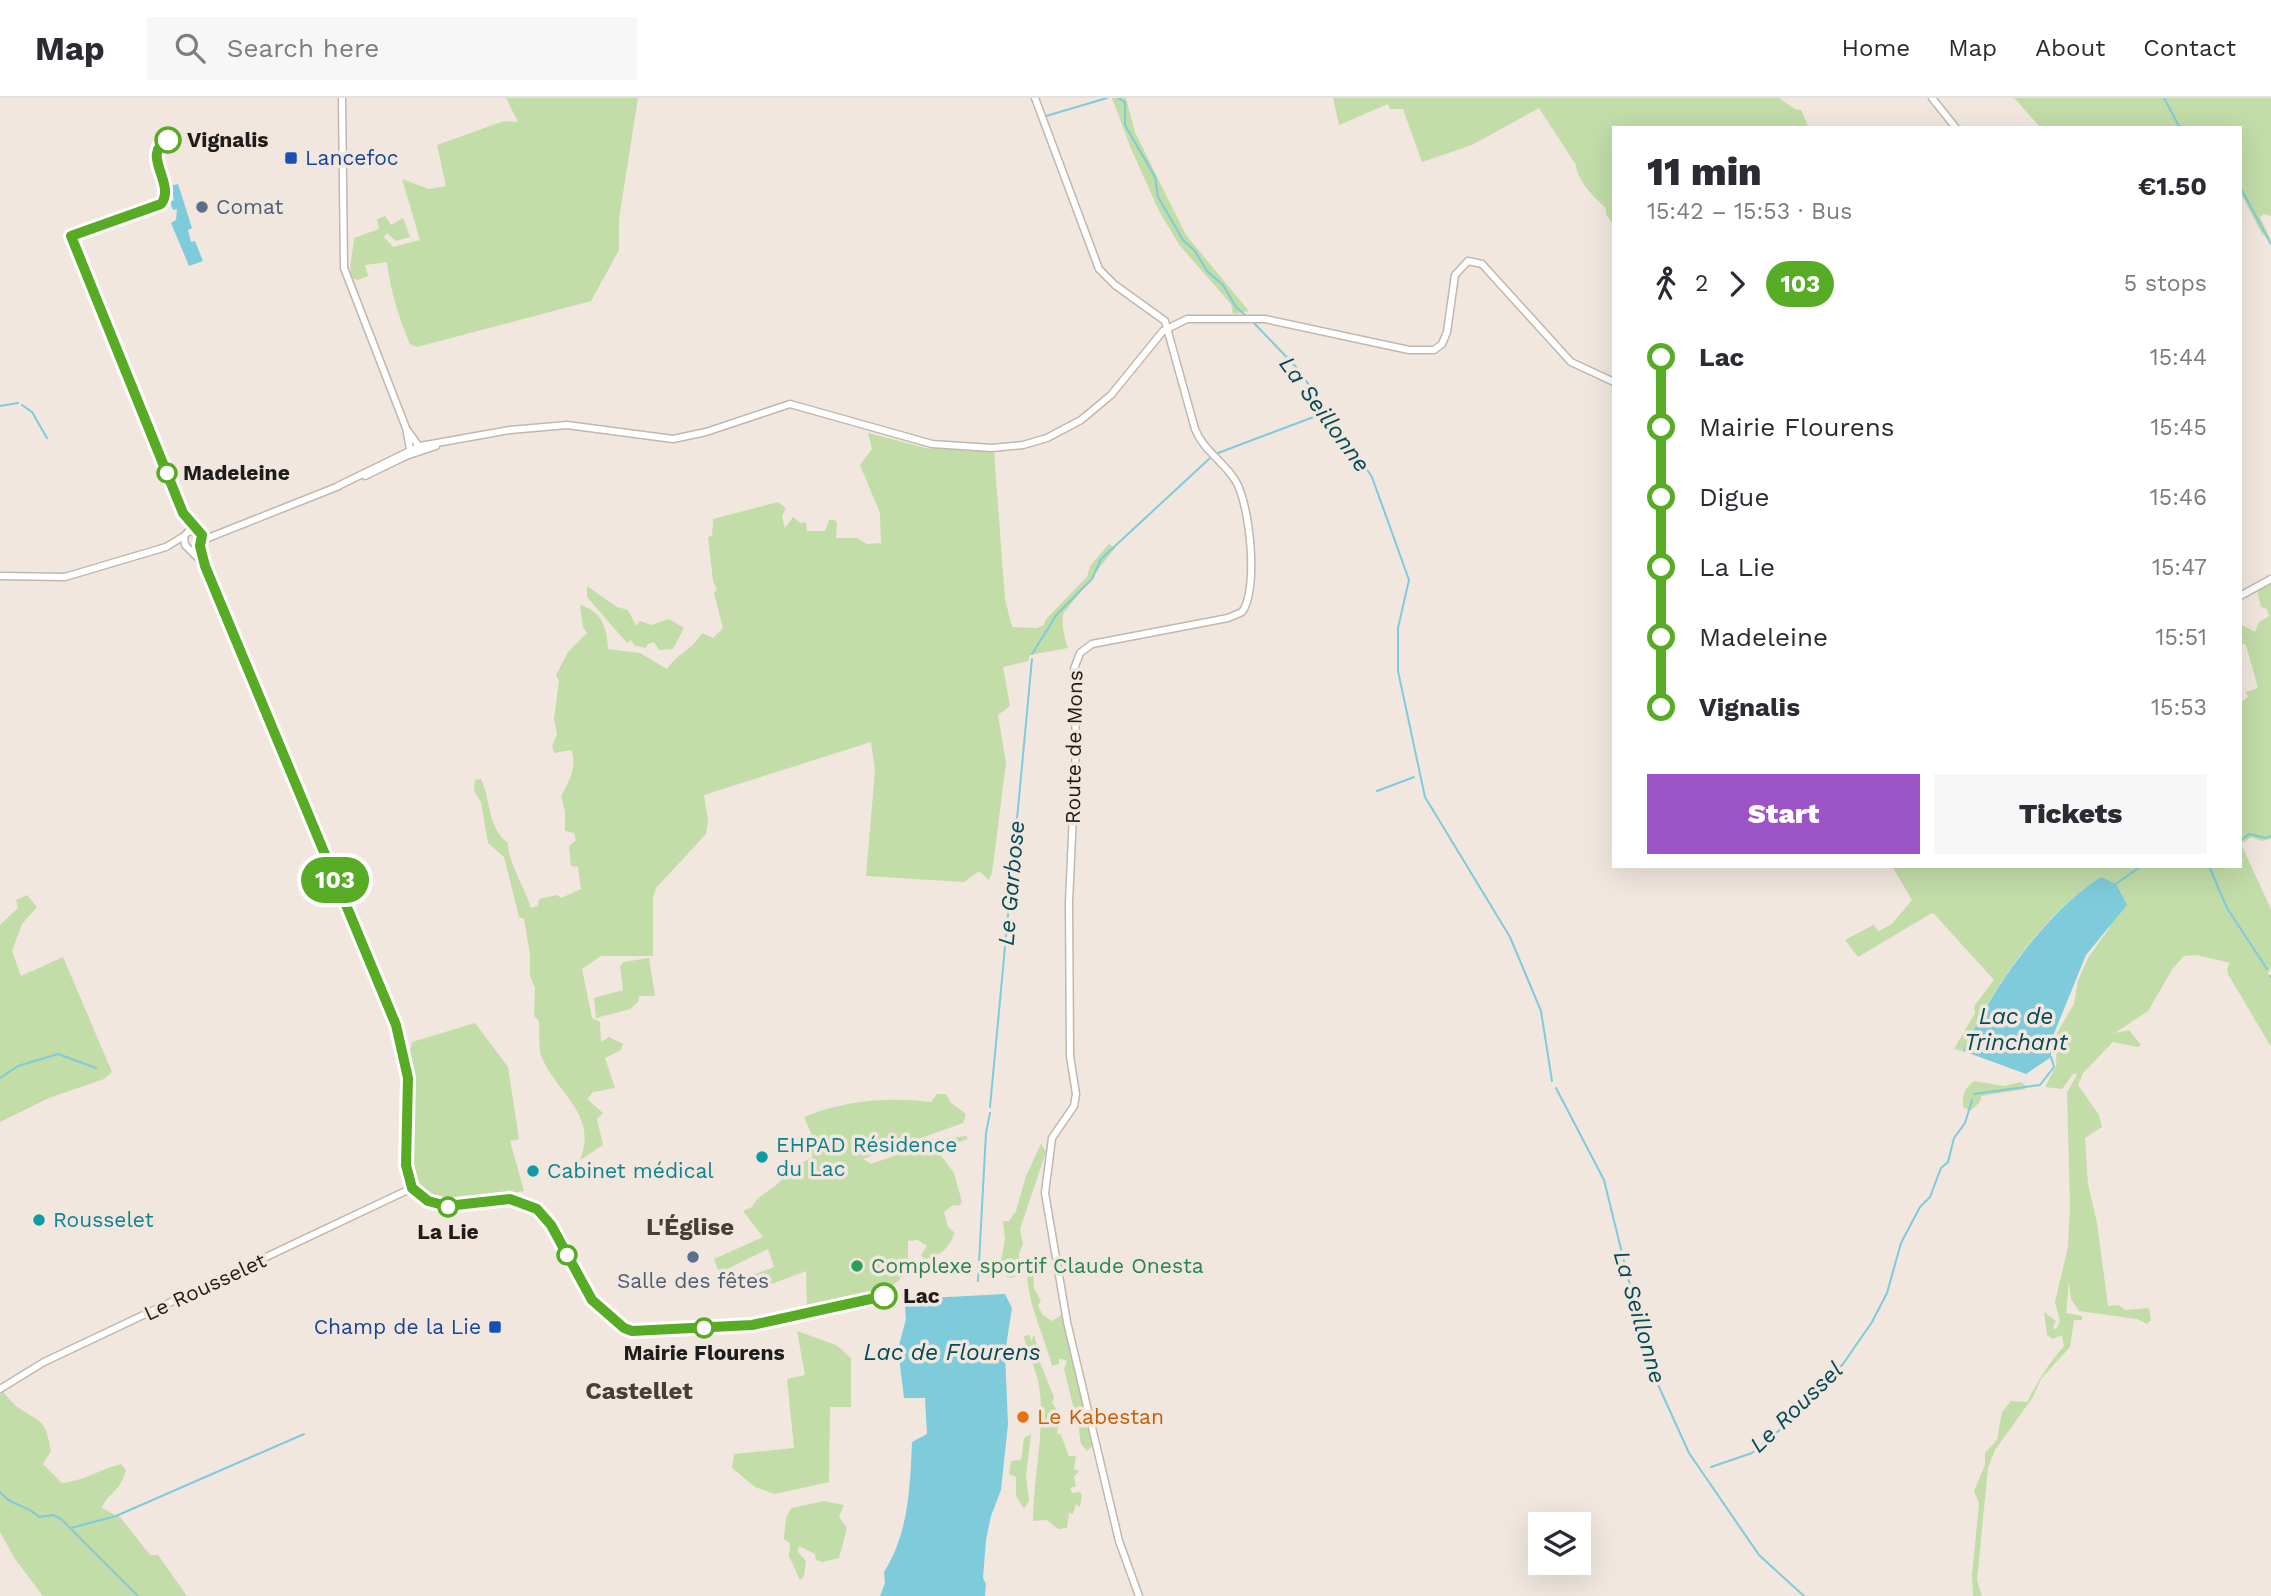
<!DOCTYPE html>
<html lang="en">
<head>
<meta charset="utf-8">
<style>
  body { margin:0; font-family:"Work Sans",sans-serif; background:#f7f7f7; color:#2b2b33; height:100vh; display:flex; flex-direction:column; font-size:26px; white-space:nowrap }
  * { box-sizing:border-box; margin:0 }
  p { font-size:23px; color:#7c7c81 }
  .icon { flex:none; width:38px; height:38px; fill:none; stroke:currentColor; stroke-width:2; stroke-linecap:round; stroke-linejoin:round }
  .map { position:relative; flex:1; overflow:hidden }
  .sheet { position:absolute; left:1612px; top:28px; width:630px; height:742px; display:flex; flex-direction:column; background:#fff; border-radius:0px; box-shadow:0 7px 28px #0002 }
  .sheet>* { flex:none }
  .badge { padding:0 14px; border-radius:23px; font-size:24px; line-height:46px }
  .buttons { position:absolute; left:1528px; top:1414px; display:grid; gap:14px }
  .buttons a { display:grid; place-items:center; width:63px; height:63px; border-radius:0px; background:#fff; box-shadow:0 7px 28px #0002; font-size:35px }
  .map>.badge { position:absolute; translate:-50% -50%; box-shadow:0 0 0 4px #fff }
  .legs { display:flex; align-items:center; gap:10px; height:77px; padding:0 35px; font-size:23px }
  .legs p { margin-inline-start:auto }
  .overview { display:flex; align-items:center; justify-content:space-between; height:119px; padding:0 35px }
  h1 { font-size:38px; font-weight:800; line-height:52px }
  .action { display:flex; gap:14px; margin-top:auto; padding:14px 35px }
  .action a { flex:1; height:80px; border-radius:0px; background:#9d54c7; color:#fff; font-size:28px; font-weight:800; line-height:80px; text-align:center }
  .action a+a { background:#f7f7f7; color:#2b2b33 }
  ul { padding:0 35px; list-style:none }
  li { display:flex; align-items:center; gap:24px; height:70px; font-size:26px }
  li i { display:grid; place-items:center; width:10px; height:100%; margin:0 9px; background:currentColor }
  li i::after { content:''; width:18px; height:18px; margin:-9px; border:5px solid; border-radius:50%; background:#fff }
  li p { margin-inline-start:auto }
  li:first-child i { background:linear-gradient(#0000 50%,currentColor 0) }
  li:last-child i { background:linear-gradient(currentColor 50%,#0000 0) }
  header { display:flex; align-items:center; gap:42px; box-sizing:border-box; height:98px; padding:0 35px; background:#fff; border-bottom:2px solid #e1e1e2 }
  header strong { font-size:33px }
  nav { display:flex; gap:38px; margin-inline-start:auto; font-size:24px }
  .search { width:490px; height:63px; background:#f7f7f7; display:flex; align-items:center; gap:18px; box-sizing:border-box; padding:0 24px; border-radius:0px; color:#7c7c81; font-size:26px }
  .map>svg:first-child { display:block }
</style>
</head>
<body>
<header>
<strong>Map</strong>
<div class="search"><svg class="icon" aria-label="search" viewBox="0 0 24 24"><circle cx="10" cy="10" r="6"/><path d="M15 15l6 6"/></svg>Search here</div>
<nav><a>Home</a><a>Map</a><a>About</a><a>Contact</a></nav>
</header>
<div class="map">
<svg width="2271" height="1498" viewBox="0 0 2271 1498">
  <rect width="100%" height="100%" fill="#f1e7de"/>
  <!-- green -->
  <path fill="#c2dda8" d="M506,0H638L619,121V152L591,203L417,249L410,246C399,220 390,192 387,164L365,167L368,178L358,182L351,180C349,164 353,155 354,140L379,131L377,121L385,118L391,127L403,120L410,139L396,143L387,135L384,139L393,149L420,142L402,81L429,91L446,88L437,47L504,23L518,24Z
    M1112,0H1126L1135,34L1186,137L1249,213L1233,216L1231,206L1180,148L1159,113L1132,53Z
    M1333,0H1779L1795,11L1801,12L1809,30H1614L1613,126L1606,116V110C1595,100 1577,83 1576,67L1539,10L1472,47L1422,64L1403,11H1390L1388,6L1339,27Z
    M2014,0H2271V118L2264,116L2260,119L2271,142L2262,136L2240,94V30L2040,29Z
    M868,335L926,350L994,354L1005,501L1012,529L1037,530L1044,527L1046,521L1087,479L1090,468L1109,446L1115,450L1063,516C1062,525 1064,541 1068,550L1030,557L1028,563L1003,569L1010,608L998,617L1006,665L992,775L989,782L979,773L964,784L866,778L875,673L871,644L704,697L708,723L706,736L656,790L653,800V858H601L582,871L592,920L600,924L601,944L609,939L623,946L621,952L605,960L615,990L593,994L587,1001L603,1015L597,1021L603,1047L580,1062C599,1015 555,995 541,957C538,948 540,933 539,923L534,918L535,890L530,878V856L524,821L519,819L504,759L488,745L481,704L474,693L475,682L481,681C491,702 487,729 508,745C507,761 526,793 531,810L538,808L539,801L557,797L561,800L581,791L578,769L571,768L569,748L576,742L574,735L565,733V713L561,698C569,684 578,667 571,652L554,655L552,648L557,636L554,621L559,583L556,577L568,554L587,535L583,529L580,507C602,513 607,530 608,551L640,555L667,571C678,555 692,552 702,535L713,540L723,530L714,495L717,491L713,483L708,439L712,438L713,421L778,404L786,410L782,418L785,430L793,419L800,425L806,424L807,433H825L829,422H835L837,425L836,440H857L867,446L881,445L880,415L860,367L872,351Z
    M2271,484V741L2262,743L2251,739L2241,746L2271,811V870L2268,875L2271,880V949L2228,876L2227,871L2230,865L2197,857L2184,858L2173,870L2148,913L2115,935L2129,932L2141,947L2138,949L2113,944L2083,975L2078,987L2099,1017L2102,1029L2085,1040L2088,1086L2097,1125L2108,1208L2119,1207L2125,1212L2149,1210L2151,1222L2147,1226L2137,1221L2079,1213L2071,1201L2069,1183L2066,1215L2082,1218V1222H2074L2070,1249L2041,1281L2033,1299L1995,1352L1988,1370L1977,1482L1982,1498H1973L1972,1477L1979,1405L1974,1393L1985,1367V1355L1997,1342L2002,1314L2011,1303L2027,1304C2038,1283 2049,1265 2064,1248L2062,1237L2053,1241L2047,1237L2044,1214L2056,1223L2053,1230L2056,1231L2060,1224L2055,1204L2068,1149L2070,1107L2067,994L2077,977L2074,975L2062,991L2045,989L2056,968L2057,935L2074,906L2078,883L2088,860L2110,829L2101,779C2046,812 1989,894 1963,953L1954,951L1975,915L1974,908L1994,882L1936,818L1932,815L1858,859L1845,842L1873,827L1879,833L1892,826L1912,802L1892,768H2240V605L2248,599L2246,594L2258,590L2246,547L2240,545V526L2255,534L2259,524L2269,518L2267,511L2261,509L2257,492Z
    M587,488L617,509L628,512L636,528L640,523L651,527L669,521L684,530L673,551L659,552L654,544L648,546L646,550L635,548L631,542L627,545L587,499Z
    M27,797L37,809L22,826L12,853L21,878L63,859L112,974L104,981L49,1000L0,1024V827L18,810L16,802Z
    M649,860L655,898H639L638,904L630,911L596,920L594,900L623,892L620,868L624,864Z
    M475,925L508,969L519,1041L510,1043L524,1093L454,1105L431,1099L417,1087L411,1068L412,974L409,957L412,944Z
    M1974,983L2004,988L2021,984L2026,988L2025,991L1981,998L1980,1004L1970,1013L1963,1009C1962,997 1965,990 1974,983Z
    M937,996H946L950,1004L966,1016L963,1025L863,1061L871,1066L939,1042L966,1038L968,1041L937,1052L954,1075L962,1104L959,1108L953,1107L944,1114L948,1129L954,1134C953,1147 937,1161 924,1161L921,1157L927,1148L918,1142L908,1143C908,1157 909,1169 901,1180C887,1198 829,1207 807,1212L806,1173L763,1189L755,1176L774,1169L768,1151L719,1175L714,1161L763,1139L743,1113L752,1109C759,1093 781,1091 786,1073L813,1059L810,1053L815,1044L804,1019C846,1002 886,999 931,1004Z
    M1041,1046L1046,1054L1020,1131L1023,1146L1019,1155V1175L1013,1180L1007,1179L1000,1167L1005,1141L1003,1123H1009L1016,1113L1026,1078Z
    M1033,1173L1034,1190L1041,1203L1038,1207L1042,1216L1052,1223L1062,1217L1070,1234L1093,1337V1347L1087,1353L1081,1346L1078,1326L1073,1325L1070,1319L1076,1320L1064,1271L1067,1263L1059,1260V1266L1052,1268C1044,1237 1028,1206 1027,1176Z
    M797,1233L836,1247L851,1260V1309H830L829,1384L774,1396L755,1389L732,1370L734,1356L794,1350L787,1281L805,1277Z
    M1030,1237L1031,1243L1034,1237L1038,1250L1035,1252L1054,1299L1052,1305L1060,1316L1057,1335L1061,1337L1069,1358H1076L1074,1371L1079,1373L1074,1379L1076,1388L1070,1390L1072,1395L1080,1394L1082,1398L1080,1409L1076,1406L1073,1416L1069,1415L1067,1430L1058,1431L1047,1422L1033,1423C1033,1381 1046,1327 1039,1288C1036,1269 1026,1254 1024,1238Z
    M3,1294C8,1299 14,1307 19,1310C43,1326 45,1321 51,1353L43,1366L62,1385C83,1383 101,1371 121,1366L126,1372C120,1395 108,1394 102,1410L121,1420L150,1457H158L187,1498H43L15,1461L0,1434V1297Z
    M1031,1336L1026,1378L1029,1403L1024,1411L1016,1398V1379L1009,1376L1011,1363L1021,1362L1024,1340Z
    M824,1403L844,1407L839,1419L847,1430L839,1460L823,1464L816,1462L815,1456L799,1448L798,1454L806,1463L804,1478L800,1482L789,1458L790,1445L784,1441L786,1420L791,1410Z"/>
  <!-- water -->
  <path fill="#7ecbdb" d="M178,86L192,130L188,132L191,144L195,143L203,163L189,168L171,125L176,122L177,111L173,112L170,103L174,102L170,88Z
    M2101,779L2116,786L2127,807L2086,857L2051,943V959L2026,976L1963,953C1990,894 2046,813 2101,779Z
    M1005,1196L1012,1210L1005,1255L1008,1326L1001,1392L991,1418L986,1442L983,1480L986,1486L985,1498H880L885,1485L884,1474C909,1434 910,1390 912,1344L927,1336L925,1300H904L898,1251L906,1221L905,1210L909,1201Z"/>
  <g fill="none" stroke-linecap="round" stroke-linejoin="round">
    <!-- stream -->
    <path stroke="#7ecbdb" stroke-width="2" d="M1118,0L1125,4V27L1155,79L1158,99L1183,142L1195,153L1207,173L1223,187L1236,209L1245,217
      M2164,0L2180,30
      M1046,18L1107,0
      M2240,89L2271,146
      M1252,223L1298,271L1372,379L1409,482L1398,530V573L1425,699L1510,839L1541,913L1552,983
      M22,307L32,314L47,340
      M0,308L18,305
      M1218,355L1319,317
      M1032,556L1057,516L1092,481L1101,461L1209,361
      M1377,693L1414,679
      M2240,743L2249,736L2266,740L2271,738
      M2209,768L2227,810L2267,871
      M2116,786L2141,768
      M2270,878L2271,879
      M0,980L18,968L58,956L96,970
      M1556,990L1604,1082L1650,1269L1689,1355L1759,1457L1804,1498
      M1974,996L2040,987L2054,969L2051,959
      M990,1009L1032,561
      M978,1183L986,1035L990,1015
      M1711,1369L1752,1355L1781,1331L1812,1293L1820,1290L1843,1266L1872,1224L1887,1195L1901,1145L1920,1109L1930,1099L1941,1070L1948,1064L1954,1040L1965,1025L1972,1002
      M0,1394C11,1408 27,1407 39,1419L53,1417L61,1421L138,1498
      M71,1430L116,1418L304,1336"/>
    <!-- secondary casing -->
    <g stroke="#c1b7ae" stroke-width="9">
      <path id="secondary" d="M342,0L344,170L406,330L411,356
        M1035,0L1099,171L1115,187L1165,223L1195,331C1203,352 1223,363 1235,382C1250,405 1259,492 1242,514L1228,520L1092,546L1080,555L1074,571L1076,650L1069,804L1070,958L1076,996L1074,1008L1052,1040L1045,1095L1067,1224L1119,1443L1139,1498
        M1932,0L1956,30
        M407,332L421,351
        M365,378L406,358L436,348
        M338,388L420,348L510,332L567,327L673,341L706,334L790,306L932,346L992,350L1023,347L1047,340L1081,322L1111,297L1163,233L1187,221H1265L1409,252H1434L1442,246L1447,234L1455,177L1468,163L1482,166L1571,264L1614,284
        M203,442L339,388
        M185,447L202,464
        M0,478L65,479L166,449L184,438
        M2240,498L2271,481
        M0,1291L44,1264L412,1090L406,1067L408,980L396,927L205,469L200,435L189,433L184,438L185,447"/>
    </g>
    <!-- secondary -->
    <use href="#secondary" stroke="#fff" stroke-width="6"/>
  </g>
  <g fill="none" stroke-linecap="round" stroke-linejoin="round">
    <!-- line-1 casing -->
    <g stroke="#fff" stroke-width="16">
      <path id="line-1" d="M168,42C139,56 177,86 161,106L71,138L183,415L202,437L200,448L205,468L396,927L408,980L406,1067L412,1090L428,1103L447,1108L510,1101L537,1111L551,1127L592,1202L624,1230L632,1233L752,1227L884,1198"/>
    </g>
    <!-- line-1 -->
    <use href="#line-1" stroke="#58ac25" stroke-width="10"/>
  </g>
  <!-- markers -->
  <g fill="#fff" stroke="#58ac25" stroke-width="3.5">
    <circle cx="168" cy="42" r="12"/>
    <circle cx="167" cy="375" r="9"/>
    <circle cx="448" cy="1109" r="9"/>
    <circle cx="567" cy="1157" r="9"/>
    <circle cx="884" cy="1198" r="12"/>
    <circle cx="704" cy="1230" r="9"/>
  </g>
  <g fill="#1a4fb4" stroke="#f1e7de" stroke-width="2.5">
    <rect x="284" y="53" width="14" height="14" rx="3.5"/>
    <rect x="488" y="1222" width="14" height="14" rx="3.5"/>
  </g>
  <g fill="#5c6f8a" stroke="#f1e7de" stroke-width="2.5">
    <circle cx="202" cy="109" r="7"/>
    <circle cx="693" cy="1159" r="7"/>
  </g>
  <g fill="#0f9aa8" stroke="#f1e7de" stroke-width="2.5">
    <circle cx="762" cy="1059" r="7"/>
    <circle cx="533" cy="1073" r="7"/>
    <circle cx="39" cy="1122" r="7"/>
  </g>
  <circle fill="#2e9e5b" stroke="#f1e7de" stroke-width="2.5" cx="857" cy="1168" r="7"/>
  <circle fill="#e8710a" stroke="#f1e7de" stroke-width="2.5" cx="1023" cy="1319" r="7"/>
  <g text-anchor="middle" stroke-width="7" stroke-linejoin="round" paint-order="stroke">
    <!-- stop labels -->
    <g font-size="21" font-weight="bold" fill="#201c19" stroke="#f1e7de" text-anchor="start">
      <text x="187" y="49">Vignalis</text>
      <text x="183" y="382">Madeleine</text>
      <text x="448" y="1141" text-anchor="middle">La Lie</text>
      <text x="903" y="1205">Lac</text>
      <text x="704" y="1262" text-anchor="middle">Mairie Flourens</text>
    </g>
    <!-- transit labels -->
    <g font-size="21" fill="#164399" stroke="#f1e7de" text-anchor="start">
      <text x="305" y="67">Lancefoc</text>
      <text x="481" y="1236" text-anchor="end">Champ de la Lie</text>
    </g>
    <!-- service labels -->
    <g font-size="21" fill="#4e5e75" stroke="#f1e7de" text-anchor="start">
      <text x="216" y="116">Comat</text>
      <text x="693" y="1190" text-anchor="middle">Salle des fêtes</text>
    </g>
    <!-- street labels -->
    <g font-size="21" fill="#201c19" stroke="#f1e7de">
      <text transform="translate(1074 649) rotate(-89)" y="7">Route de Mons</text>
      <text transform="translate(205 1189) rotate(-25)" y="7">Le Rousselet</text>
    </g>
    <!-- culture labels -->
    <g font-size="21" fill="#0d838f" stroke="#f1e7de" text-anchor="start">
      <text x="776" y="1054">EHPAD Résidence<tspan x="776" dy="24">du Lac</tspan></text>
      <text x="547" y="1080">Cabinet médical</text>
      <text x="53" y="1129">Rousselet</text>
    </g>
    <!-- leisure labels -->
    <g font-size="21" fill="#27864d" stroke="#f1e7de" text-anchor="start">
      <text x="871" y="1175">Complexe sportif Claude Onesta</text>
    </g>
    <!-- food labels -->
    <g font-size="21" fill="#c56008" stroke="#f1e7de" text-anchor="start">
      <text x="1037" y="1326">Le Kabestan</text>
    </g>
    <!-- water labels -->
    <g font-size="23" font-style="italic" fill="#024b57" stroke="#f1e7de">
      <text transform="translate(1325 316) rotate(54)" y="8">La Seillonne</text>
      <text transform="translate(1011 785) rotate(-85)" y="8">Le Garbose</text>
      <text x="2016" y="926">Lac de<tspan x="2016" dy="26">Trinchant</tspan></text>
      <text transform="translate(1640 1219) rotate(74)" y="8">La Seillonne</text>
      <text x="952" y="1262">Lac de Flourens</text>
      <text transform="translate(1796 1309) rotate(-44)" y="8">Le Roussel</text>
    </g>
    <!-- quarter labels -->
    <g font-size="24" font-weight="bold" fill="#463e37" stroke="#f1e7de">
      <text x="690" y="1137">L'Église</text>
      <text x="639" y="1301">Castellet</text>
    </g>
  </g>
</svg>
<div class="buttons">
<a><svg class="icon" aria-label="layers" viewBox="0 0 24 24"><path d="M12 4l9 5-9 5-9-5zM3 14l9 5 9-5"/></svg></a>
</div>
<b class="badge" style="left:335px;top:782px;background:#58ac25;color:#fff">103</b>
<section class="sheet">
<div class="overview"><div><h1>11 min</h1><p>15:42 – 15:53 · Bus</p></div><b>€1.50</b></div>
<div class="legs"><svg class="icon" aria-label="walk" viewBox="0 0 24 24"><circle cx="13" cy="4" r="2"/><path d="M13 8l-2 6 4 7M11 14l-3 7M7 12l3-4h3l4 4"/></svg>2<svg class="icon" aria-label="forward" viewBox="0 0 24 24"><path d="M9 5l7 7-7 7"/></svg><b class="badge" style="background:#58ac25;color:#fff">103</b><p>5 stops</p></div>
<ul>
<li><i style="color:#58ac25"></i><b>Lac</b><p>15:44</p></li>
<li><i style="color:#58ac25"></i><span>Mairie Flourens</span><p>15:45</p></li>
<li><i style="color:#58ac25"></i><span>Digue</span><p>15:46</p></li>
<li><i style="color:#58ac25"></i><span>La Lie</span><p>15:47</p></li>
<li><i style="color:#58ac25"></i><span>Madeleine</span><p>15:51</p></li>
<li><i style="color:#58ac25"></i><b>Vignalis</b><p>15:53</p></li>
</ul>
<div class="action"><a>Start</a><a>Tickets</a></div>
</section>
</div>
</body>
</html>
